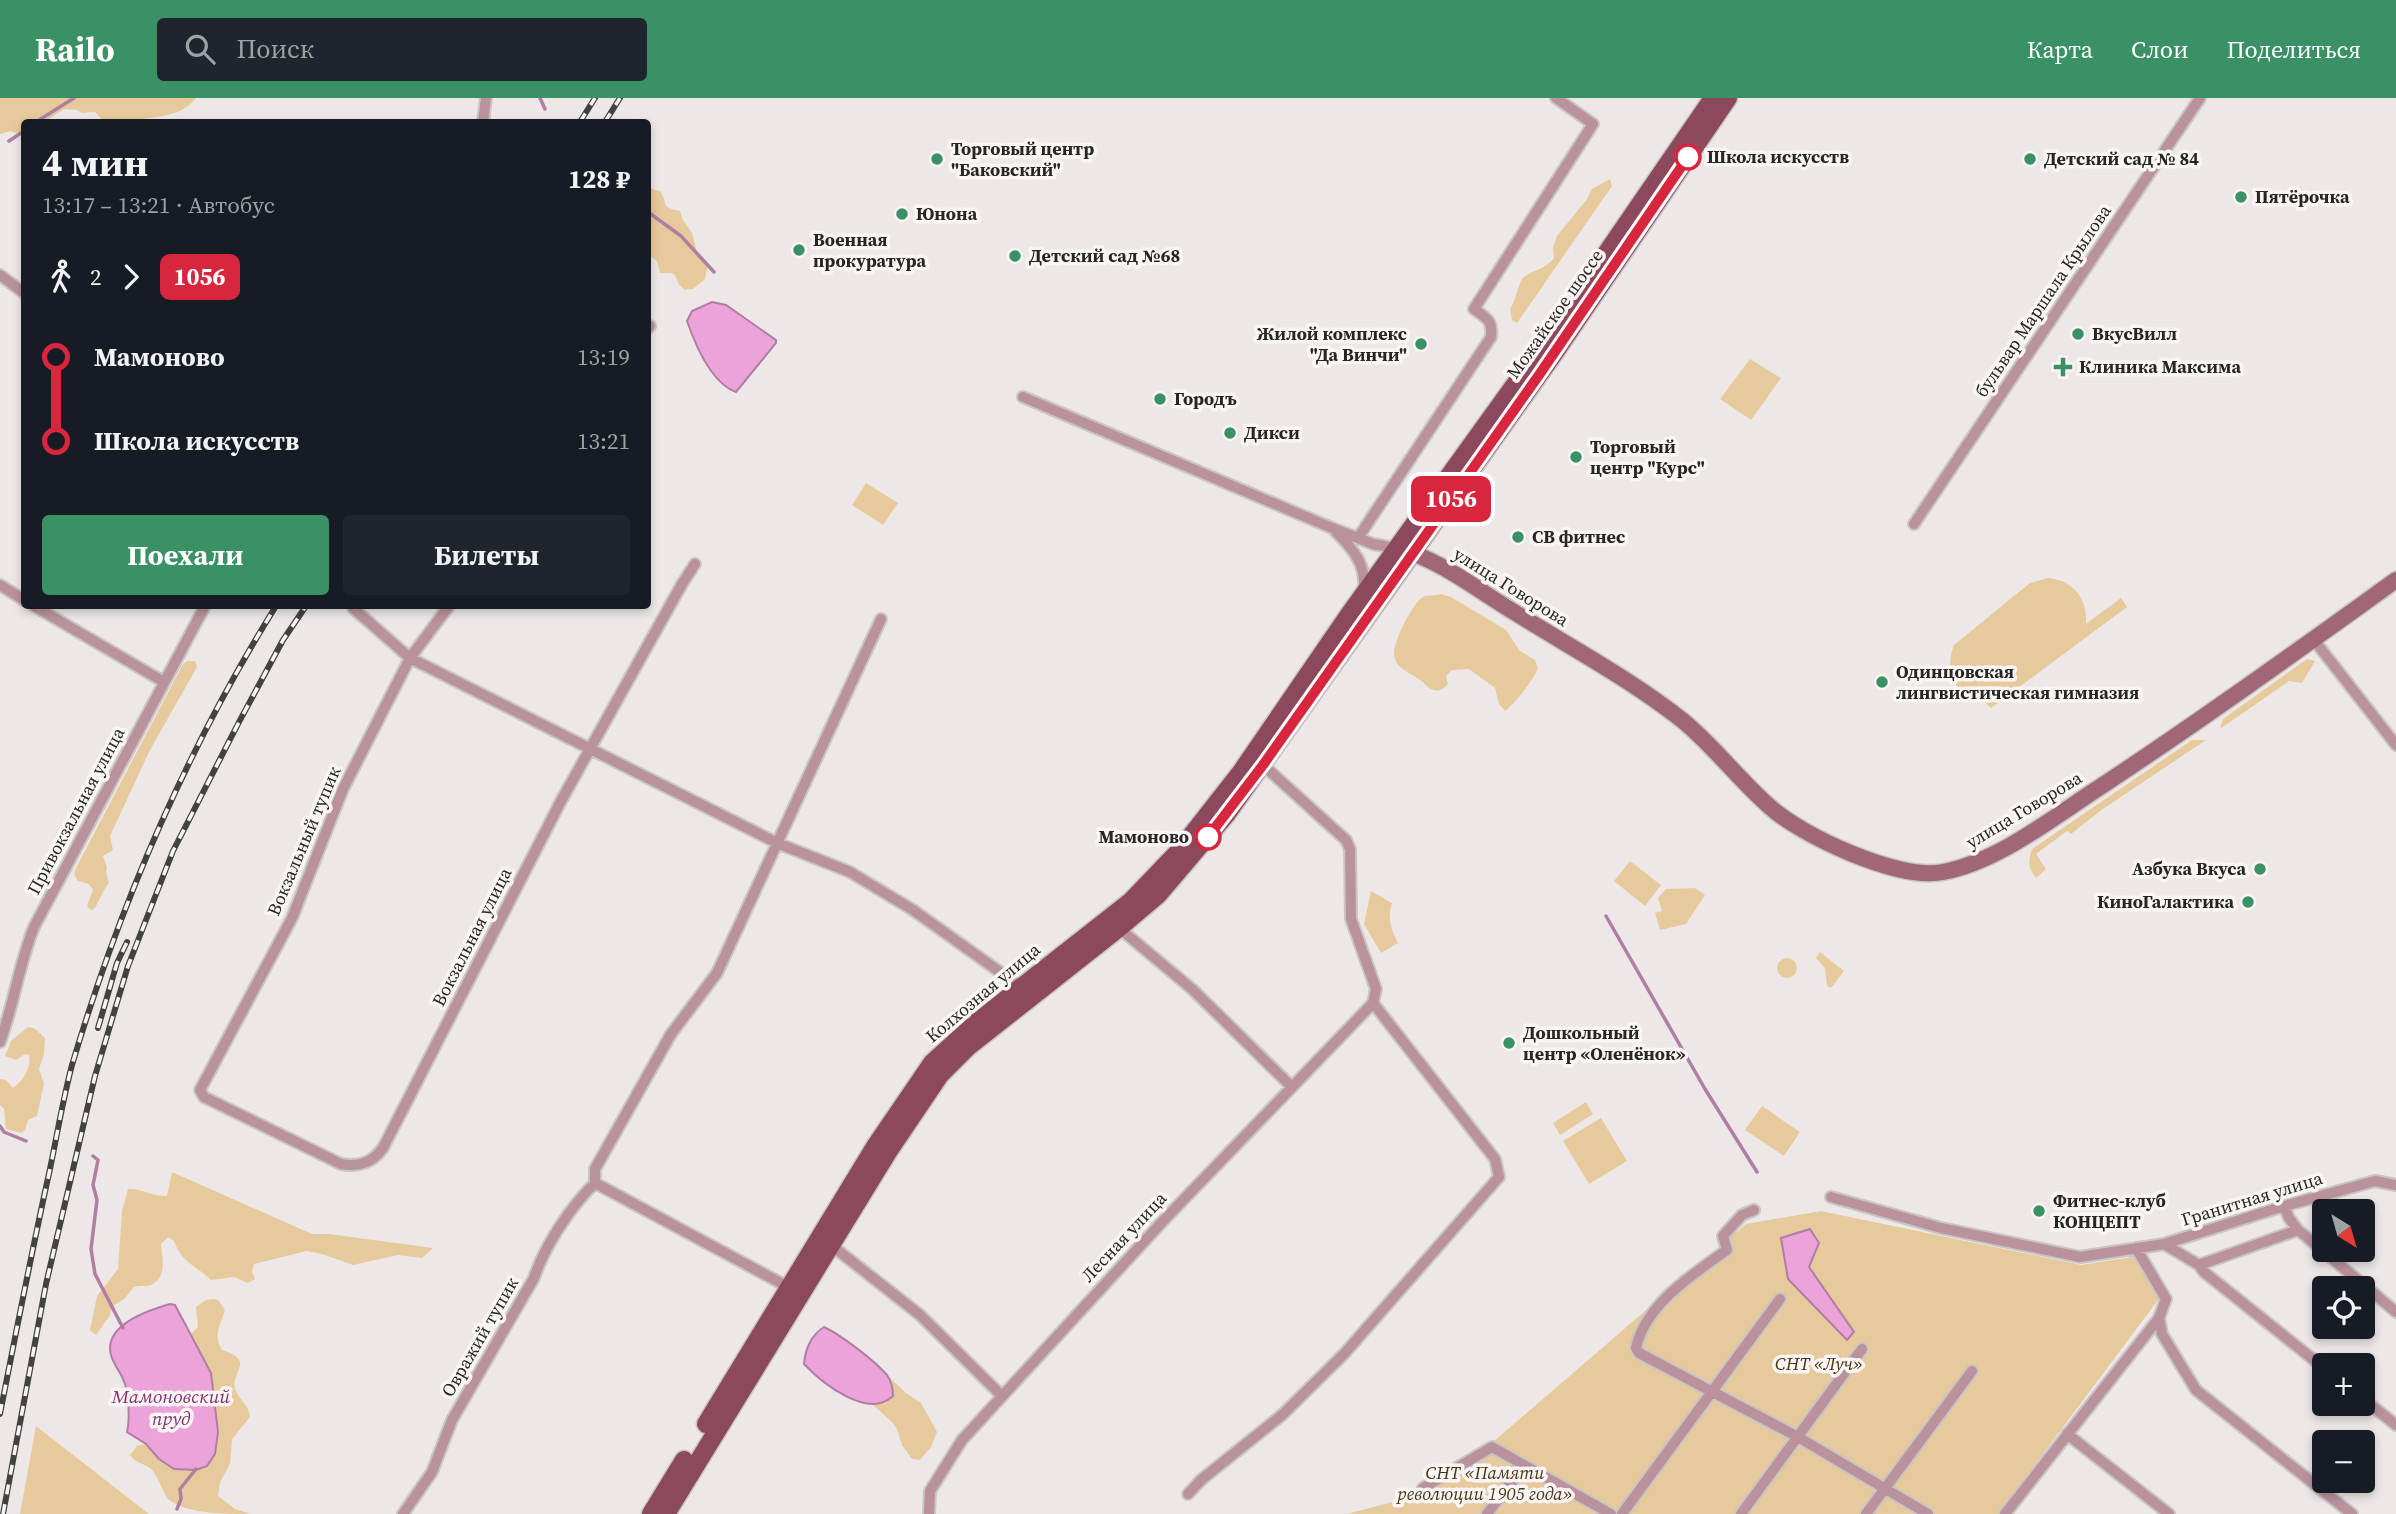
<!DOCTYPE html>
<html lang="ru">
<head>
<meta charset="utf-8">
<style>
  body { margin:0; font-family:"Source Serif 4",serif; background:#20242c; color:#f1f3f6; height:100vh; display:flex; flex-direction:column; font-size:26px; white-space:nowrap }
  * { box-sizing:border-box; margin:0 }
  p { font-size:23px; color:#9ea1a6 }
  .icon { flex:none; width:38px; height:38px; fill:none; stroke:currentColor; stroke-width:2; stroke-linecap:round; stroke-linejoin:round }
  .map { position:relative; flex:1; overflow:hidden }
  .side { position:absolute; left:21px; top:21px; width:630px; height:490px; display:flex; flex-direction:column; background:#171b24; border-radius:7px; box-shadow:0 4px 10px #0003 }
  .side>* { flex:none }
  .badge { padding:0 14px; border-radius:10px; font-size:24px; line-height:46px }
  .needle { width:46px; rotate:143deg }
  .fabs { position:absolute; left:2312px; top:1101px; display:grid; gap:14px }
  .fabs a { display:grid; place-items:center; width:63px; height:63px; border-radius:7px; background:#171b24; box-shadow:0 4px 10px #0003; font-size:35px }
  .map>.badge { position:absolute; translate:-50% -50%; box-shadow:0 0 0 4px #fff }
  .legs { display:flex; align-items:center; gap:10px; height:77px; padding:0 21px; font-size:23px }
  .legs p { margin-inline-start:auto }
  .summary { display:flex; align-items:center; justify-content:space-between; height:119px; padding:0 21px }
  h1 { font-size:38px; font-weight:700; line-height:52px }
  .action { display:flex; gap:14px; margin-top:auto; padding:14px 21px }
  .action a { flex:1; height:80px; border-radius:7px; background:#3a9166; color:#fff; font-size:28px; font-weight:700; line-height:80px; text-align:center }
  .action a+a { background:#20242c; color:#f1f3f6 }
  ul { padding:0 21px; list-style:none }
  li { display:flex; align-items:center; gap:24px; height:84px; font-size:26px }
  li i { display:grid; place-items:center; width:10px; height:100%; margin:0 9px; background:currentColor }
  li i::after { content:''; width:18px; height:18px; margin:-9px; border:5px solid; border-radius:50%; background:#171b24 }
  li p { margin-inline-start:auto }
  li:first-child i { background:linear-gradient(#0000 50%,currentColor 0) }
  li:last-child i { background:linear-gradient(currentColor 50%,#0000 0) }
  header { display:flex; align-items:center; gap:42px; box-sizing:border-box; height:98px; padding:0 35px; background:#3a9166; color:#fff }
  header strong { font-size:33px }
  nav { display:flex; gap:38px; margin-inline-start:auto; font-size:24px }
  .search { width:490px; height:63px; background:#20242c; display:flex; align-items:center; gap:18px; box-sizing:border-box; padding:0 24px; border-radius:7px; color:#9ea1a6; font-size:26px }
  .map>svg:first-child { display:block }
</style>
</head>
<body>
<header>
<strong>Railo</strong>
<div class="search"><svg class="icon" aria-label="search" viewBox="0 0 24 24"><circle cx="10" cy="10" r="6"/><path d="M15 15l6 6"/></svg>Поиск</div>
<nav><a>Карта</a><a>Слои</a><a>Поделиться</a></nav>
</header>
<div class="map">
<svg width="2396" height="1416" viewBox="0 0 2396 1416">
  <rect width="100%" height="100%" fill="#ede8e7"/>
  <!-- green -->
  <path fill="#e7ca9b" d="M0,0H196C182,20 153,18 132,23L128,21L103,23L95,14L82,15L77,12L64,11L44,24H24V38L11,33L0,36Z
    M1610,81L1612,88L1517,225L1512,222L1510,211C1517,201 1518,184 1524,179C1535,171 1544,172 1554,160L1553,149L1557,138L1587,101L1592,91Z
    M648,90L660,93C669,106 659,109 680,113L683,122L692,135L697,154L708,166L705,181L693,191L685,192L679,187L675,177L671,175H660L657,163L648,156Z
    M1750,261L1781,280L1751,322L1720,301Z
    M866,385L898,405L883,427L852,407Z
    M2048,480C2073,482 2088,501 2086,526L2121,500L2127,509L1991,610C1984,602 1981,603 1972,599C1950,591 1946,566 1954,547L2030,485Z
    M1441,496L1451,499L1506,532L1520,553L1535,562L1538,570C1534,581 1515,606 1505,613L1499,606L1495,590L1469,571L1452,572L1446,578L1448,586C1444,590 1440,594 1434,592C1428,591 1425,585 1420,582C1411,575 1395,571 1394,556C1393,544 1414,501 1425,498C1430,497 1436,498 1441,496Z
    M2307,561L2315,563L2302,585L2289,583L2220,631L2223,621Z
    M187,563H195L197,569L150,652L110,738L113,752L103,758L107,769L106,773L109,785C101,794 100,804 93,812L90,811L87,808L93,792L89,786L78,783L74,776L75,772L183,566Z
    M2192,642H2206L2100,713L2071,736L2067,733L2036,756L2046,771L2036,780C2028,770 2028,763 2032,751Z
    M1630,763L1661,787L1645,808L1614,783Z
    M1695,790L1705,797L1686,826L1660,832L1655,815L1662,813L1658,800L1666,791Z
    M1371,793L1392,805C1387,820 1391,831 1398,845L1381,855L1364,826Z
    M1820,854L1844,873L1831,890L1827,888L1825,870L1816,860Z
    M1777 870a10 10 0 1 1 20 0a10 10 0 1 1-20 0Z
    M28,929L34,930L45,940L44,956L39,971L44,986L37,1018L28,1022L25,1032L21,1035L6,1031L4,1011L0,1007V981L6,982L13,990C23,984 32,968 29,957L25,956L16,962L5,958L11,943Z
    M1586,1004L1593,1016L1560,1037L1553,1025Z
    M1762,1008L1800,1034L1784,1058L1745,1032Z
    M1601,1020L1627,1063L1589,1086L1563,1043Z
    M172,1074L312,1136H329L433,1150L422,1160L398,1157L353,1167L322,1156L306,1153L299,1155L254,1166L252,1174L255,1181L248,1185L234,1179L211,1182C194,1166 182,1165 174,1143L168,1139L161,1146C162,1160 168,1179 151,1187C146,1189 139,1187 134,1189L124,1201L111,1209L110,1217L96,1237L90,1232L97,1198L118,1171L122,1113L128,1091C142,1090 153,1099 167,1098Z
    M1821,1113L2081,1167L2133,1159L2161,1198L1998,1416H1347L1396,1403L1494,1343L1746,1126Z
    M214,1201L218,1202L225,1212C220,1227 213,1238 222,1252C258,1264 228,1274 236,1293C241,1304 249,1307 250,1319L232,1341L230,1366L220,1384L218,1398L235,1411L251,1416C225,1416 186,1416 168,1401C163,1394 157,1377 152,1372C145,1365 136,1366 130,1357L137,1348L146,1346L159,1361L211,1275L190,1237L198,1229L196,1209L206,1202Z
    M888,1278L906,1295L921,1305L937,1334L931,1349L920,1362L912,1361L902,1347L897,1331L892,1324L873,1307L886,1305L893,1290Z
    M36,1328L149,1416H20Z"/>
  <!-- water -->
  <path fill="#eba3d9" stroke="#b07ea3" stroke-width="2" d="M712,204L726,207L776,242V245L736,294C711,285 695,246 687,223L692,213Z
    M1810,1131L1819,1145L1809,1169L1854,1234L1847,1242L1788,1181L1781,1140Z
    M170,1206L175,1207L211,1275L218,1334L215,1356L207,1368L196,1372L174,1371L159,1361L146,1346L127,1334C130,1321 129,1293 123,1281C120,1274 113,1265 111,1257C103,1227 149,1212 170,1206Z
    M824,1229C841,1237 874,1262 887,1277C891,1283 893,1291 893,1298C868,1322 822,1285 804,1266C805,1252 811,1237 824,1229Z"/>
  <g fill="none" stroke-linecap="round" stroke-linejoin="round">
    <!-- stream -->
    <path stroke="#b07ea3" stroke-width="3.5" d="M540,0L545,11
      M36,24L74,0
      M9,43L24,33
      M648,114L681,138L714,174
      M1606,818L1705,991L1757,1074
      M0,1028L4,1034L26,1043
      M93,1058L98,1062L93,1087L97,1102L91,1151L95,1176L123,1230
      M177,1411L181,1401L180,1391L196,1371"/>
    <!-- minor casing -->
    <g stroke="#c9c5c4" stroke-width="14">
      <path id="minor" d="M483,24L486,0
        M0,177L24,195
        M648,230L650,228
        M1023,299L1332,430L1373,446L1400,451
        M1914,426L2200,0
        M1336,434C1354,452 1366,466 1364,492
        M1358,440L1491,239C1493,222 1486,220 1474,211L1593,26L1556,0
        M0,487L24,502
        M34,508L164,584
        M449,508L410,560L343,691L292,820L200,992L204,999L341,1066C359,1069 372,1065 383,1050L561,703L682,486L695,466
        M353,510L410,560L777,745L850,774L913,812L1021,889
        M2314,542L2396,647
        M1263,667L1346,742L1350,751L1351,821L1376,891L1373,905
        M1119,830L1192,891L1291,988
        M0,944C14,906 19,866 34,829L205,508
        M595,1085V1071L671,936L717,875L881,521
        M595,1085L790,1190
        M1831,1099L1941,1130L2080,1159L2164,1146L2284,1108L2375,1083L2396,1087
        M2284,1108L2289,1120L2298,1132L2396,1214
        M1754,1112L1742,1117L1723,1138L1727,1152C1693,1176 1645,1207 1636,1250L1639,1255L1798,1339L1928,1416
        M2164,1146L2199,1167L2298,1132
        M831,1147L920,1217L1001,1297
        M2199,1167L2204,1174L2324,1270
        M2159,1220L2162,1236L2196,1292L2352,1416
        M2362,1300L2396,1327
        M2067,1336L2169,1416
        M1423,1390L1492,1349L1611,1416
        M1188,1396L1201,1382L1282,1317L1344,1256L1499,1079L1495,1061L1373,905
        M403,1416L432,1374L452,1322L534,1180C545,1147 571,1108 595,1085
        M929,1416L930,1393L962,1342L1163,1123L1373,905
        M1487,1416L1524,1368
        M1622,1416L1780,1201
        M1741,1416L1862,1251
        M1866,1416L1972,1273
        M2005,1416L2159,1220L2166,1201L2136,1150"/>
    </g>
    <!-- secondary casing -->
    <g stroke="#c9c5c4" stroke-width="19">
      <path id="secondary" d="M1412,455C1448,468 1481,494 1514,514C1570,549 1630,581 1682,622C1714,648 1739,682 1770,709C1802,738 1899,783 1943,774C1997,764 2051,721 2097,691C2199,624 2297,553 2396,482"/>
    </g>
    <!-- primary casing -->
    <g stroke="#c9c5c4" stroke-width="21">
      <path id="primary" d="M706,1326L876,1047L932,965L977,924L1131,803L1179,753L1241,674L1348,518L1542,249L1713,0
        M651,1416L684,1362
        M666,1416L888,1054L940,977L968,949L1119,830L1158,797L1226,717L1553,257L1728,0"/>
    </g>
    <!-- minor -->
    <use href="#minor" stroke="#ba929c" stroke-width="10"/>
    <!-- secondary -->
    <use href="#secondary" stroke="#a06877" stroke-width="16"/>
    <!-- primary -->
    <use href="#primary" stroke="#8c495d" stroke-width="18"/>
    <!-- rail casing -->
    <g stroke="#444241" stroke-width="6">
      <path id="rail" d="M580,24L595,0
        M605,24L620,0
        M98,930L117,865L127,844
        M0,1316C16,1234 32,1152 50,1071C57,1037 63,1001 72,967C120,806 187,651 276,508
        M3,1416L46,1186L95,978L128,868L173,753L239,624L283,542L306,508"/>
    </g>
    <!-- rail -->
    <use href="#rail" stroke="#faf5f5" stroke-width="3.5" stroke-dasharray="10" stroke-linecap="butt"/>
  </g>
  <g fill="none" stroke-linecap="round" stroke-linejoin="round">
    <!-- line-1 casing -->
    <g stroke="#fff" stroke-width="16">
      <path id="line-1" d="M1208,739L1263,667L1539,277L1688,59"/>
    </g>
    <!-- line-1 -->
    <use href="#line-1" stroke="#d7263d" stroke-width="10"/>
  </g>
  <!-- markers -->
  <g fill="#fff" stroke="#d7263d" stroke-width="3.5">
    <circle cx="1688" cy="59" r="12"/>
    <circle cx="1208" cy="739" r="12"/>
  </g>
  <g fill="#3a9166" stroke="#faf5f5" stroke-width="2.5">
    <circle cx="937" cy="61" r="7"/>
    <circle cx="2030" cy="61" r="7"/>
    <circle cx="2241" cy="99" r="7"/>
    <circle cx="902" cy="116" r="7"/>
    <circle cx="799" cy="152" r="7"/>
    <circle cx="1015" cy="158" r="7"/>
    <circle cx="2078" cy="236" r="7"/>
    <circle cx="1421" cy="246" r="7"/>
    <path d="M2059.5 258.5h7v7h7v7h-7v7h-7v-7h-7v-7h7z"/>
    <circle cx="1160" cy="301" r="7"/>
    <circle cx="1230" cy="335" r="7"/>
    <circle cx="1576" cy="359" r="7"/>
    <circle cx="1518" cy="439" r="7"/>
    <circle cx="1882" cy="584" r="7"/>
    <circle cx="2260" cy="771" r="7"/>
    <circle cx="2248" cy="804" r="7"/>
    <circle cx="1509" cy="945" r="7"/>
    <circle cx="2039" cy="1113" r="7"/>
  </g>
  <g text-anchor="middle" stroke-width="7" stroke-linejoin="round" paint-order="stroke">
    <!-- poi labels -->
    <g font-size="18" font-weight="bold" fill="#272625" stroke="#faf5f5" text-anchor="start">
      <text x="951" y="57">Торговый центр<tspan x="951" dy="21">"Баковский"</tspan></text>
      <text x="2044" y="67">Детский сад № 84</text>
      <text x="2255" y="105">Пятёрочка</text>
      <text x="916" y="122">Юнона</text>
      <text x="813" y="148">Военная<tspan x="813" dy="21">прокуратура</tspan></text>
      <text x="1029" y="164">Детский сад №68</text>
      <text x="1407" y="242" text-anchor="end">Жилой комплекс<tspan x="1407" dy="21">"Да Винчи"</tspan></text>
      <text x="2092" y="242">ВкусВилл</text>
      <text x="2079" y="275">Клиника Максима</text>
      <text x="1174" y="307">Городъ</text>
      <text x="1244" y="341">Дикси</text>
      <text x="1590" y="355">Торговый<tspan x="1590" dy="21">центр "Курс"</tspan></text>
      <text x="1532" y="445">СВ фитнес</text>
      <text x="1896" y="580">Одинцовская<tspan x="1896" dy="21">лингвистическая гимназия</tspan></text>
      <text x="2246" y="777" text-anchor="end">Азбука Вкуса</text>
      <text x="2234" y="810" text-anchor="end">КиноГалактика</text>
      <text x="1523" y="941">Дошкольный<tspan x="1523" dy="21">центр «Оленёнок»</tspan></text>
      <text x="2053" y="1109">Фитнес-клуб<tspan x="2053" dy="21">КОНЦЕПТ</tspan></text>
    </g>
    <!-- stop labels -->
    <g font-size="18" font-weight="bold" fill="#272625" stroke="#faf5f5" text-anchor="start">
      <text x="1707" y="65">Школа искусств</text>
      <text x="1189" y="745" text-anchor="end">Мамоново</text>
    </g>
    <!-- street labels -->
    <g font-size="18" fill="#272625" stroke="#faf5f5">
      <text transform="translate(2043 203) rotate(-56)" y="6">бульвар Маршала Крылова</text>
      <text transform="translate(1555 216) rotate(-55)" y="6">Можайское шоссе</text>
      <text transform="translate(1511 489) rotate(32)" y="6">улица Говорова</text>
      <text transform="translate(2024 712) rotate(-31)" y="6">улица Говорова</text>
      <text transform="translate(76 713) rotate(-62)" y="6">Привокзальная улица</text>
      <text transform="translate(304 743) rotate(-67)" y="6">Вокзальный тупик</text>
      <text transform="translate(472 839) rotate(-63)" y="6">Вокзальная улица</text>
      <text transform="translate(983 895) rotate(-40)" y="6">Колхозная улица</text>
      <text transform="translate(2252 1101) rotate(-17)" y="6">Гранитная улица</text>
      <text transform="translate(1124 1139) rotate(-47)" y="6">Лесная улица</text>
      <text transform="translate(480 1239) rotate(-60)" y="6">Овражий тупик</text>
    </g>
    <!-- park labels -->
    <g font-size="18" font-style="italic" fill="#483613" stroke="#faf5f5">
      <text x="1819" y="1272">СНТ «Луч»</text>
      <text x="1485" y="1381">СНТ «Памяти<tspan x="1485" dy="21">революции 1905 года»</tspan></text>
    </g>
    <!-- water labels -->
    <g font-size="19" font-style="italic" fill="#843173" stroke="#faf5f5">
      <text x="171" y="1305">Мамоновский<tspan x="171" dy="22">пруд</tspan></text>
    </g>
  </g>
</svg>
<div class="fabs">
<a><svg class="needle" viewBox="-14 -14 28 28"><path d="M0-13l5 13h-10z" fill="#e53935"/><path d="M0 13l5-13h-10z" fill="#9ea1a6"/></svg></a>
<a><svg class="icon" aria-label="locate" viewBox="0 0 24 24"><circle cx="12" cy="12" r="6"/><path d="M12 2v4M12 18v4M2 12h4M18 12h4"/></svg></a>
<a>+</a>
<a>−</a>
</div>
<b class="badge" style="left:1451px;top:401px;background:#d7263d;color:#fff">1056</b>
<section class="side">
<div class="summary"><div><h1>4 мин</h1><p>13:17 – 13:21 · Автобус</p></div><b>128 ₽</b></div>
<div class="legs"><svg class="icon" aria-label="walk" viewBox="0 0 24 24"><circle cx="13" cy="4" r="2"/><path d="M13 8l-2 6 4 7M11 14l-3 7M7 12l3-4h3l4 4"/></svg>2<svg class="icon" aria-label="forward" viewBox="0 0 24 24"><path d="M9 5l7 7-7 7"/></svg><b class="badge" style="background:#d7263d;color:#fff">1056</b></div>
<ul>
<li><i style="color:#d7263d"></i><b>Мамоново</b><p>13:19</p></li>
<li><i style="color:#d7263d"></i><b>Школа искусств</b><p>13:21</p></li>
</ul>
<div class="action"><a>Поехали</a><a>Билеты</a></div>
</section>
</div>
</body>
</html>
